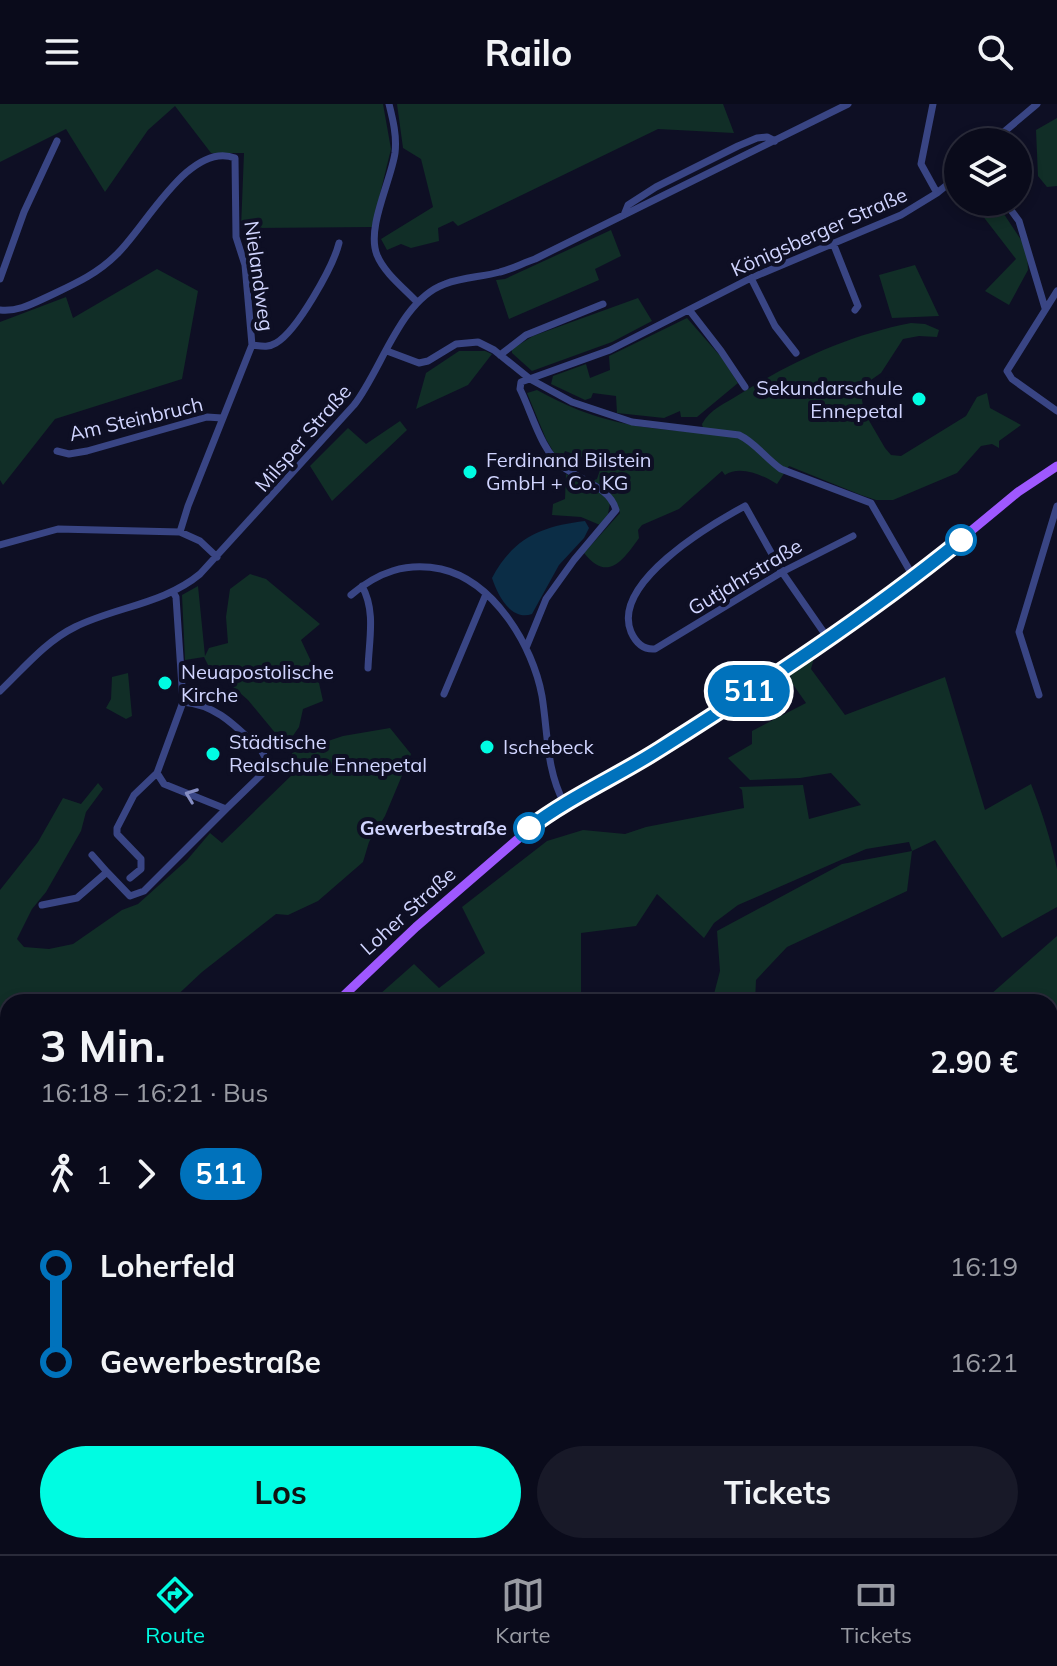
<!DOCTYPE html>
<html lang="de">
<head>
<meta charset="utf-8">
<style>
  body { margin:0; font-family:Mulish,sans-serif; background:#181928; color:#f1f3f6; height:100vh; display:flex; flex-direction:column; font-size:30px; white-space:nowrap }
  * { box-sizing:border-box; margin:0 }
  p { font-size:26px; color:#999ba3 }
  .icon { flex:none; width:44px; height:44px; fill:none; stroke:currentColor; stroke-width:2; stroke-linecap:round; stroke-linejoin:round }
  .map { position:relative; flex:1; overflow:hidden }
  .side { position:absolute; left:0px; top:890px; width:1058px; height:560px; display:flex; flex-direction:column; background:#0a0b1b; border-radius:24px 24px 0 0; box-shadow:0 4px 12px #0003,0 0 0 2px #2a2b3a }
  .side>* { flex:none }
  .badge { padding:0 16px; border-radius:26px; font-size:28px; line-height:52px }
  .tools { position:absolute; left:944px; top:24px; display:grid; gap:16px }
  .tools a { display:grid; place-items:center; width:88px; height:88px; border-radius:50%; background:#0a0b1b; box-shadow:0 4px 12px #0003,0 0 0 2px #2a2b3a; font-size:40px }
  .map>.badge { position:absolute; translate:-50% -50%; box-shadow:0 0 0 4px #fff }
  .legs { display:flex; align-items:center; gap:12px; height:88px; padding:0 40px; font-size:26px }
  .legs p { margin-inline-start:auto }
  .summary { display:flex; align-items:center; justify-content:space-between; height:136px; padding:0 40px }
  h1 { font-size:44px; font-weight:700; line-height:60px }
  .button { display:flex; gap:16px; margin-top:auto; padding:16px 40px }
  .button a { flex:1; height:92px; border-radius:48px; background:#00fce2; color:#111; font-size:32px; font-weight:700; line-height:92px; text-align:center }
  .button a+a { background:#181928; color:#f1f3f6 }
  ul { padding:0 40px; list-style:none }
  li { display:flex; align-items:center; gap:28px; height:96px; font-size:30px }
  li i { display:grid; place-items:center; width:12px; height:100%; margin:0 10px; background:currentColor }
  li i::after { content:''; width:20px; height:20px; margin:-10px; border:6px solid; border-radius:50%; background:#0a0b1b }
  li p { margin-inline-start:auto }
  li:first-child i { background:linear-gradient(#0000 50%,currentColor 0) }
  li:last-child i { background:linear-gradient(currentColor 50%,#0000 0) }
  header { display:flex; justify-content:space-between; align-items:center; height:104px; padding:0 40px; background:#0a0b1b; font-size:36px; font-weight:700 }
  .tabs { display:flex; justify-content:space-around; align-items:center; height:112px; border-top:2px solid #2a2b3a; background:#0a0b1b; font-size:22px; color:#999ba3 }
  .tabs a { display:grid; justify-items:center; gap:4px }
  .tabs .active { color:#00fce2 }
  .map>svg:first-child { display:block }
</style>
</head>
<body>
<header><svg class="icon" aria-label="menu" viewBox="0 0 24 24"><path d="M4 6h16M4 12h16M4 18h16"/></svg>Railo<svg class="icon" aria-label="search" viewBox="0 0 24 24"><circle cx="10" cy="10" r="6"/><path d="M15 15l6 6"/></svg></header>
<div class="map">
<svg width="1057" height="1450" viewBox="0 0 1057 1450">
  <rect width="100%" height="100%" fill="#0e0f24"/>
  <!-- green -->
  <path fill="#112e27" d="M0,0H383L391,45L372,123L241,124L244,49H211L175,2L148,26L105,88L66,25L0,58Z
    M397,0H723L734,29L658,25L458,122L453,117L438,124L439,137L411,144L401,140L387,146L381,135L433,103L421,55L403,44Z
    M1057,14V82L1047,83L1038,72L1036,26Z
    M972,98H996L1027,145L1028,166L1009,201L985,187L1016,155Z
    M611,126L621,152L595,165L599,176L509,215L496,176L505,175Z
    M915,161L939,212L892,214L879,171Z
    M157,165L198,187L182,275L55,315L3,381L0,376V218L66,193L73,214Z
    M638,194L652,217L612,238L532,267L512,249V245L533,232Z
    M687,214L722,254L738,279L697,313H681L680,307L664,314L617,309L616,292L593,289L591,294L585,296L551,280L553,272L586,260L590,274L610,266L609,252Z
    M911,219L925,220L939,226L937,233L919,232L903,235L881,269L868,278L862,296L864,308L885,344L891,351L901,352L966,312L977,293L987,289L990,304L1021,321L999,337V344L992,340L981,342L957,369L893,396H876L861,391L789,362L777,380C763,371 740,361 725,371L722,367L679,405L642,421L638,426L639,434C622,458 607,478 584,449L620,409C614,391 608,385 592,377L597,375L602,360L565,347L560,359L546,335L527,289L537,286C596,319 637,324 704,329L702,320C710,305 726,299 740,290C793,257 849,231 911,219Z
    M459,247H485L492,250L468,281L416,305L426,269Z
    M400,317L407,326L332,397L310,362L348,324L366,340Z
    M566,370L600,388L610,399L608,410L600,421L581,413L552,411L553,400L565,395Z
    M250,470L266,475L320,520L301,536L317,570L323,597L303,605L299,623L286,642L248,596L208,561L204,553L185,556L182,491L198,482L205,552L209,544L228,539L226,513L230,485Z
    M814,554L811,565L845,611L945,573L985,706L1031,680C1042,708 1051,736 1057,765C1057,777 1057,791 1057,803L1002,834L935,736L912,747L907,787L787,843L756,876L755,898H645L659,892L714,890L720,867L717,827L842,760L912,747L909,738L866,745L738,801L714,819L704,834L657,790L636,822L581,829V898H371L414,860L439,884L485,849L462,803L547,737L583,726L625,730L646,723L744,704L742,686L739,683L803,681L809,715L861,701L831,669L800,674L750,676L728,654L752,640V627L806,599L792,579L789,565Z
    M128,569L132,612L126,615L106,604L111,595L112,573Z
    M390,624L411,650L385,712L369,738L363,758L318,797L288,811L276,810L202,868L170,898H8V933L0,937V786L38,738L63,694L81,700L98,679L103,685L86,708L81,727L46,788L32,805L17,835L24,843L49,845L73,840L122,806L138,800L187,756L210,729L222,739L296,667L292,649L343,632Z
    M1057,832V1114L1050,1118V898H982Z
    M62,1442H172L177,1447L183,1442H755L754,1450H67Z"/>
  <!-- water -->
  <path fill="#0b2d46" d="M585,417L589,424L584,434L559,461L532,510C511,517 498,492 492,474C513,434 542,422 585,417Z"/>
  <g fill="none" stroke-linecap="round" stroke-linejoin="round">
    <!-- minor -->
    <path stroke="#394584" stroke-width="7" d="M389,0C393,16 397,32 395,49C391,77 366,124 377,151C384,169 405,185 417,198
      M933,0L921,60L937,89
      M992,38L1037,0
      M1005,98L1019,117L1045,204
      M624,111L628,101L656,83L738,42L757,34L767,33L775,37
      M833,139L858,202L855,206
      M751,174L775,222L796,249
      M0,175L24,108L57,37
      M1057,187L1007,267L1012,275L1057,307
      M0,206C17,208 32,200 47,193C72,181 96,171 116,151C144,126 189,36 235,54L236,133L245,161L252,241L188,402L180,428
      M690,207L721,247L745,283
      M252,241C261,242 268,244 276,239C297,227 333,163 339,139
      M387,247L419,259L428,257L456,240L478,238L494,246L530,275L572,298L632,318L739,331C756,339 765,354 781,365L871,399L914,474
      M500,251L526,231L603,200
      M57,347L69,350L87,347L207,313L222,314
      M0,441L58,425L180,428L200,437L217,453
      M362,482C376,507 369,536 368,564
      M173,488L176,493L183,598L157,669L164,680L226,705L262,670L265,653L261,646C237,624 218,601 183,598
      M351,491C378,468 406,458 441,465C494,477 533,542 542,592C548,629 546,665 564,699
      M827,533L782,468L745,402C710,421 611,479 631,528C636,539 644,546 655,545L782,468L853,432
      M526,544L546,495L574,456L616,406C610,383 580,376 563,363C541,347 532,309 520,285L521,278L610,246L751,174L901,111L937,89L958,72
      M0,587C23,565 46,537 75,523C115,503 164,500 200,470L354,301C382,265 400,196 445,180C463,173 482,173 500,168C512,165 523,159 535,155L848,0
      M444,590L486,490
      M1039,591L1019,528L1057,402
      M92,751L107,768
      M130,774L141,765V755L117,730V724L134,691L157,669
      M42,801L77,794L107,768L130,792L144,787L226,705
      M0,1193L8,1188
      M0,1249H8
      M0,1318L8,1324
      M0,1415L8,1420"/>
    <!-- major -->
    <path stroke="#9f58ff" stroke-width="9" d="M337,898L416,823L541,715L564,699L650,651L790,560L914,474L1018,388L1057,362
      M0,1100L8,1094"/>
  </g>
  <!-- one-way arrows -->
  <defs><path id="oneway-chevron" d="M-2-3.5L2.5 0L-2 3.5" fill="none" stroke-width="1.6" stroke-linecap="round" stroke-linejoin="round" transform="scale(2)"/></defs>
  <use stroke="#858dc2" href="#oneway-chevron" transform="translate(191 691) rotate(-159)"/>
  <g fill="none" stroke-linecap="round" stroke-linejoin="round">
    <!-- line-1 casing -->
    <g stroke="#fff" stroke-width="18">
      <path id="line-1" d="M529,724C570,693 616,673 660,645C763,580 866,513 961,436"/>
    </g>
    <!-- line-1 -->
    <use href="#line-1" stroke="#0072bc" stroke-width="12"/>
  </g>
  <!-- markers -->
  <g fill="#00fce2" stroke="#0e0f24" stroke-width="3">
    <circle cx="919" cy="295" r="8"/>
    <circle cx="470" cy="368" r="8"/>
    <circle cx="165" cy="579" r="8"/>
    <circle cx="487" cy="643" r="8"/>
    <circle cx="213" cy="650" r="8"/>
  </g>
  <g fill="#fff" stroke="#0072bc" stroke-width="4">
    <circle cx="961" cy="436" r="14"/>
    <circle cx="529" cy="724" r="14"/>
  </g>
  <g text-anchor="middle" stroke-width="8" stroke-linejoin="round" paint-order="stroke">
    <!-- street labels -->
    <g font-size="20" fill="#d1d5ff" stroke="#0e0f24">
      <text transform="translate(819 128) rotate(-24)" y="7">Königsberger Straße</text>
      <text transform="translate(259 172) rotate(82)" y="7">Nielandweg</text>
      <text transform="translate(136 315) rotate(-13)" y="7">Am Steinbruch</text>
      <text transform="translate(303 334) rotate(-49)" y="7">Milsper Straße</text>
      <text transform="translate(745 473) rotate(-31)" y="7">Gutjahrstraße</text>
      <text transform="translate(408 807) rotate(-42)" y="7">Loher Straße</text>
    </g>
    <!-- poi labels -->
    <g font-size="20" fill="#d1d5ff" stroke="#0e0f24" text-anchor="start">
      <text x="903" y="291" text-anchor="end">Sekundarschule<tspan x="903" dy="23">Ennepetal</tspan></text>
      <text x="486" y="363">Ferdinand Bilstein<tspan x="486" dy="23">GmbH + Co. KG</tspan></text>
      <text x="181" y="575">Neuapostolische<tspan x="181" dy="23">Kirche</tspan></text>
      <text x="229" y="645">Städtische<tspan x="229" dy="23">Realschule Ennepetal</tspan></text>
      <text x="503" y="650">Ischebeck</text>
    </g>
    <!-- stop labels -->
    <g font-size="20" font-weight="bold" fill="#d1d5ff" stroke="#0e0f24" text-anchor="end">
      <text x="507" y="731">Gewerbestraße</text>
    </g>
  </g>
</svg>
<div class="tools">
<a><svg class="icon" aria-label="layers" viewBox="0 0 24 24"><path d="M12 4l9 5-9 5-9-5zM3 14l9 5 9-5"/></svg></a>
</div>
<b class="badge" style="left:749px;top:587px;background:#0072bc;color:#fff">511</b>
<section class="side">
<div class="summary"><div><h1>3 Min.</h1><p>16:18 – 16:21 · Bus</p></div><b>2.90 €</b></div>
<div class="legs"><svg class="icon" aria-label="walk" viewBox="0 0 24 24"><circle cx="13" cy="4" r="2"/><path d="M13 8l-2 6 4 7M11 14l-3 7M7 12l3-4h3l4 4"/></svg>1<svg class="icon" aria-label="forward" viewBox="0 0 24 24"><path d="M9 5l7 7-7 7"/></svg><b class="badge" style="background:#0072bc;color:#fff">511</b></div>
<ul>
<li><i style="color:#0072bc"></i><b>Loherfeld</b><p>16:19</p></li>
<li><i style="color:#0072bc"></i><b>Gewerbestraße</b><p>16:21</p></li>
</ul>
<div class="button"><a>Los</a><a>Tickets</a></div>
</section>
</div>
<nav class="tabs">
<a class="active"><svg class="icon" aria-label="directions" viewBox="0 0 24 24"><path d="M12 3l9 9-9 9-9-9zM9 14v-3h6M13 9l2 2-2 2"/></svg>Route</a>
<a><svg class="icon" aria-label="map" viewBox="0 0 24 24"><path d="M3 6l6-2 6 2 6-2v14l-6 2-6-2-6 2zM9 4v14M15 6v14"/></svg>Karte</a>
<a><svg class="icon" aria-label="tickets" viewBox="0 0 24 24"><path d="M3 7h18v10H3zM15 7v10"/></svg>Tickets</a>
</nav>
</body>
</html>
